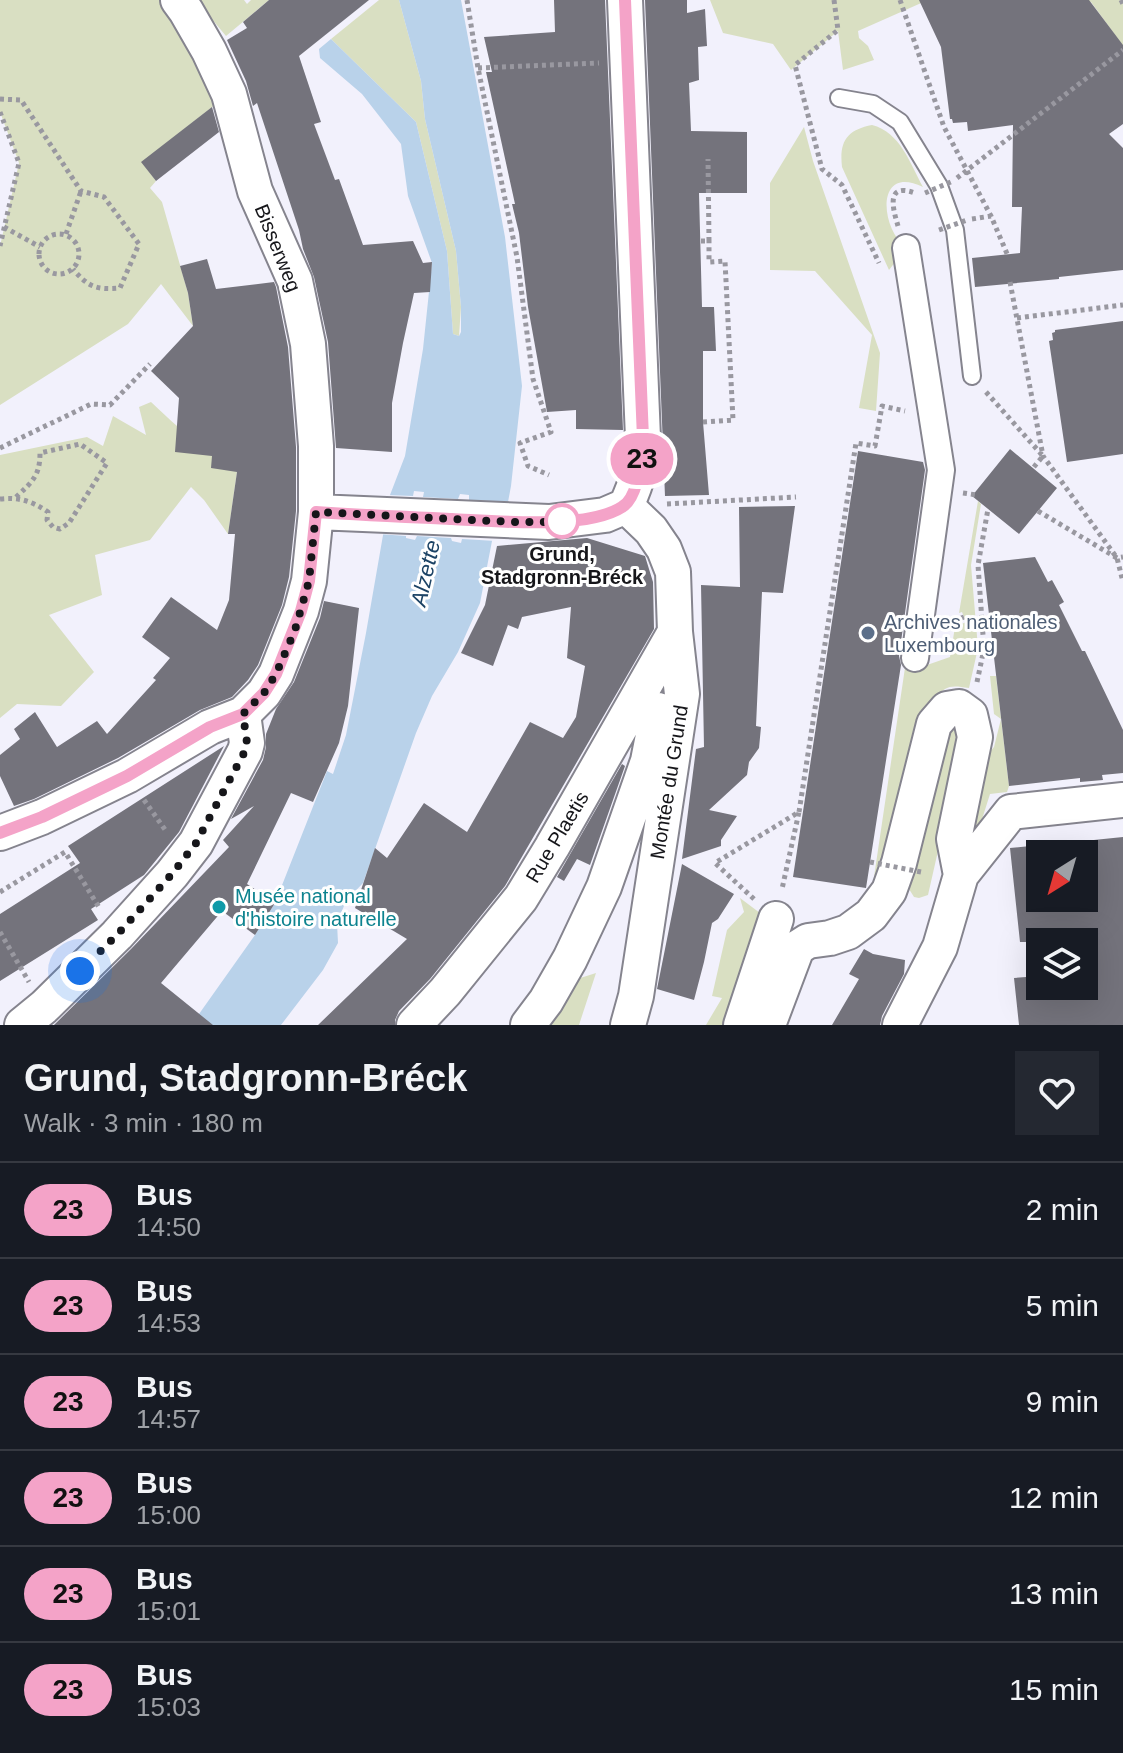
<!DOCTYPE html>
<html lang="en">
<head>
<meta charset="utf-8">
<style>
  body { margin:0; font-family:Helvetica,sans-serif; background:#242831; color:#f1f3f6; height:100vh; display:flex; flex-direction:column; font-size:30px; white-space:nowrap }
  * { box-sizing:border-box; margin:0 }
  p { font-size:26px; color:#9ea1a6 }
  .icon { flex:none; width:44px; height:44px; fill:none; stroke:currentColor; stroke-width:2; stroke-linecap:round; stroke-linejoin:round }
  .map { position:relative; height:1025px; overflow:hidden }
  .sheet { display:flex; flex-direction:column; background:#171b24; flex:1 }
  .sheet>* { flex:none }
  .badge { padding:0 16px; border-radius:26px; font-size:28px; line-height:52px }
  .needle { width:52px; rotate:217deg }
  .controls { position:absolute; left:1026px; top:840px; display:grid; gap:16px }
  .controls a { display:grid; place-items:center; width:72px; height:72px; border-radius:0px; background:#171b24; box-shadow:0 8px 32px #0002; font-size:40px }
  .you { position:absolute; width:40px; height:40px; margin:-20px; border:6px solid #fff; border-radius:50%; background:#1a73e8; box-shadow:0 0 0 12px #1a73e833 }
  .map>.badge { position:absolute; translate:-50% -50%; box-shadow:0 0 0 4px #fff }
  .round { display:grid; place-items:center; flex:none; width:84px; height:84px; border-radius:0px; background:#242831 }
  .head { display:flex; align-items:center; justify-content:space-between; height:136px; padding:0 24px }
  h1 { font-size:38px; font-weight:700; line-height:60px }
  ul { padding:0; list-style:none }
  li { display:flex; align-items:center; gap:24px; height:96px; padding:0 24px; border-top:2px solid #363941 }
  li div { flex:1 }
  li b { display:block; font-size:30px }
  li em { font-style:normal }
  li .badge { min-width:88px; font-weight:700; text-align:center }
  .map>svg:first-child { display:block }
</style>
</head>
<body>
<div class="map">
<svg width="1123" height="1025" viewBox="0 0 1123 1025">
  <rect width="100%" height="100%" fill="#f2f1fc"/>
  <!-- green -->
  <path fill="#d9dfc2" d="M0,0H166L224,98L142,162L156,181L150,188L162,202L188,293L193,326L161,284L128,324L0,405V246L19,163L0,112Z
    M196,0H244L247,4L251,0H269L226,36Z
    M379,0H399L421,81L425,119L456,251L461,307L459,336L453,334L447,251L416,122L331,39Z
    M710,0H928L858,31L859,38L868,46L874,60L843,70L838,31L791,70L773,44L723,33Z
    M1085,0H1123V46L1091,2Z
    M872,125C900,132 910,163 923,187C875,164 880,228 906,248L889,270L842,167C839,141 847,130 872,125Z
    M804,127L813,161L880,353L876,411L859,408L872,335L815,271L770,270V183Z
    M151,402C178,428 205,451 237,472L228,534L204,500L191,487L150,540L95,555L102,595L49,615L94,672L61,706L17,704L0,718V455L87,437L103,446L113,416L146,435L139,407Z
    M978,501L981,504L971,565L978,648L969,688C951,685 946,685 934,699L875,892L874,877L906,661L927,665L950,657L955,627L966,622L962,612L959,613Z
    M990,676H996L1009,786L1007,792L990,794L978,832L968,844L963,841L985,771L987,755L994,747L1001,719L994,714Z
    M950,718L965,732L928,895L919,898L914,897L909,889Z
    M740,898L764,916L725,1025H706L722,998L712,996L727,930L744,912Z
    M596,973L579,1025H543L574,980Z"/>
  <!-- water -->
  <path fill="#b9d2ea" d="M399,0H461L505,237L522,386L511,486L508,502L492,541L480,603L458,652L432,696L416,733L363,883L346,901L337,923L338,943L323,970L281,1025H188L199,1014L255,935L275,903L327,771L333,774L346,735L366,633L390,495L405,456L423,349L432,263L408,196L401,144L362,94L320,58L319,49L331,39L416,122L447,251L453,334L459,336L461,332V307L456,251L425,119L421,81Z"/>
  <!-- pier -->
  <path fill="#f2f1fc" d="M414,491L424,492L423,497L458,499L460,494L469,495V500L512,502L496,541L462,539L461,543L452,541L451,538L417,536L415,540L406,538V536L378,534L386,495L413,496Z"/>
  <!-- building -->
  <path fill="#74737c" d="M269,0H369L299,56L321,122L314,124L335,180L339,179L363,245L413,241L423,263L432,262L430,292L414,293L403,343L392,403V452L336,448L328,342L314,277L303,249L299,230L257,103L253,106L246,81L227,40L247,28L243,22Z
    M554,0H605L623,430L576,429V410L547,412L528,307L519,233L512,204H515L486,72H492L484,37L555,32Z
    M645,0H687V13L705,9L707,46L698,47L699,80L689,83L691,131L747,132V193H699L702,307H714L716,351H703V422L709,495L665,496Z
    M919,0H1089L1123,45V124L1109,134L1123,148V270L1059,277V279L975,287L972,258L1020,253L1022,207H1012L1013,125L968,131L967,122L953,123L952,119H950L941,47Z
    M212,107L219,132L156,181L141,162Z
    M207,259L216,289L274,282L276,287L288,347L296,447V511L289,577L282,605L258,665L248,680L232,697L200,710L118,758L34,799L14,806L0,776V755L20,739L14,729L35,712L57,747L97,721L107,734L156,680L153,678L170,658L142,637L171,597L217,630L229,600L235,534H228L237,472L211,468L212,456L175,452L179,398L151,371L193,326L188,293L180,266Z
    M1123,321V454L1067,462L1049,341L1053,340L1052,333L1055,332V330Z
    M1010,449L1057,488L1019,534L972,496Z
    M858,451L923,462L925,470L899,656L901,665L866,888L793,877Z
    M795,506L783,593L762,592L756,726L761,727L759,748L749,762L747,775L709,810L737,816L721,840V846L682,859L696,749L704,747L701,585L740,587L739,507Z
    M587,538L645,556L653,582L654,629L505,886L430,979L399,1011L395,1020V1025H318L407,939L355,908L375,848L387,858L424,803L467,832L530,722L563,738L576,717L585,666L567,658L571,607L522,617L518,629L508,625L493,666L461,653L485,605L497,546Z
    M1035,557L1048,582L1052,580L1064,602L1059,605L1082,651H1085L1123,730V773L1102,775L1103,780L1080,782V778L1009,786L983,563Z
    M324,601L359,608L348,706L339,743L313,802L291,793L247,884L275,903L255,935L222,911L161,983L213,1025H54L131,949L229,847L223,840L254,806L231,819L263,760L266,747V734L276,709L294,682L320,618Z
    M224,746L179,832L144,875L91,909L98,920L0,981V914L80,863L68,846Z
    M622,764L625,766L590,865L577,859L564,881L557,877Z
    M1123,837V1025H1019L1014,978L1040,976V986H1084V942H1020L1010,848L1040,845V898H1084V841Z
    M682,864L734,894L718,919L712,923L704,962L694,1000L657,989Z
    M864,949L873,954L905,960L904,974L882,1016L880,1025H832L859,979L849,974Z"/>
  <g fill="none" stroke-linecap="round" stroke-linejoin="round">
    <!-- service casing -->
    <g stroke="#85848e" stroke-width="20">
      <path id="service" d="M839,98L873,104L900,122L939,186L955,230L972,376"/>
    </g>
    <!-- pedestrian casing -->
    <g stroke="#85848e" stroke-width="30">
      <path id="pedestrian" d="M906,248L941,470L915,658"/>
    </g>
    <!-- minor casing -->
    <g stroke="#85848e" stroke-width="38">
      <path id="minor" d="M625,0L643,438C642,465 637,482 626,506
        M626,506L651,530L664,549L673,572L675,632L682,694L636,996L628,1025
        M316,512L549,522L605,515L626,506
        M0,833L42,817L127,776L210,727L243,714L264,693L276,674L301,611L309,581L316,512V446L308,344L295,281L255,191L229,94L209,51L186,11L178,0
        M22,1025L44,1007L117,935L172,874L196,843L245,751L247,743L243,714
        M414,1025L445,992L521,898L552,847L675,632
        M528,1025L546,1001L570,959L604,887L648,761L658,710
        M741,1025L776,919
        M768,1025L797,948L808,941L830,938L848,932L871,915L889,891L899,863L934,724L947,709L959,707L970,715L975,737L954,839L961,875
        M900,1025L940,947L961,875L1011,812L1123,800"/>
    </g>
    <!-- path -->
    <path stroke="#9998a0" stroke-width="5" stroke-dasharray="4 4" stroke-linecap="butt" d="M467,0L478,68L517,257L533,379L551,432L520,443L528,466L549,475
      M834,0L838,30L795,65L822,169L842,185L879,263
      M900,0L944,127L991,216L1008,256
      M1121,0L1123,4
      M478,68L599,63
      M0,99L21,100L81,191L104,197L139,244L120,288C96,290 88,287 73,269
      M0,112L19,163L0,246
      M957,178L1123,50
      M972,219L991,216
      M898,226C893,209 885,182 915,193
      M4,227L40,247
      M66,234L81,191
      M39 254a20 20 0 1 1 40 0a20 20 0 1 1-40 0Z
      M701,241H709L708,159
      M1010,282L1043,456L1117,558L1123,582
      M1017,318L1123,305
      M986,392L1043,456L1033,468
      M703,422L733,420L725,261L709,262V241
      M0,448L91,404L110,405L150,364
      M963,493L977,495
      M0,499C19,497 32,501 48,512L47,520L53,527L60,529L69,523L107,463L80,444L40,453C40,476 32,482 16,497
      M667,504L796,497
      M1038,511L1117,558L1123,557
      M946,619L954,621L964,617
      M977,682L984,649L978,565L988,509
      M144,800L166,831
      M799,812L856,443L875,446L882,406L905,411
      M0,892L65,852L100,909
      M754,899L715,863L799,812L782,889
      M0,932L29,982"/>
    <!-- service -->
    <use href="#service" stroke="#fff" stroke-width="16"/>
    <!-- pedestrian -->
    <use href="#pedestrian" stroke="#fff" stroke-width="26"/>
    <!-- minor -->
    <use href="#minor" stroke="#fff" stroke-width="34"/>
    <!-- path-bridge -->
    <path stroke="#9998a0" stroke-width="5" stroke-dasharray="4 4" stroke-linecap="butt" d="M925,193L953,181
      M939,230L967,220
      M870,862L921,872"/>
  </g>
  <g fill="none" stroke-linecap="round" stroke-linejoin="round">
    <!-- line casing -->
    <g stroke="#fff" stroke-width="18">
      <path id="line" d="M0,833L42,817L127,776L210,727L243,714L264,693L276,674L301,611L309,581L316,512C361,515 407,517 452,519C495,521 587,530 622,507C639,497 642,457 643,438L625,0"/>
    </g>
    <!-- line -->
    <use href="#line" stroke="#f4a3c8" stroke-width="12"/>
    <!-- walk -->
    <path stroke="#16161a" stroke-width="8" stroke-dasharray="0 14.4" d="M80,971L117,935L172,874L196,843L245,751L247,743L243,714L264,693L276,674L295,630L309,581L316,512L513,522H549L566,521H562"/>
  </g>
  <!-- markers -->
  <circle fill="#fff" stroke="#f4a3c8" stroke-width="4" cx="562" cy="521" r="16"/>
  <circle fill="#5c6f8a" stroke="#fff" stroke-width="3" cx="868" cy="633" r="8"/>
  <circle fill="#0f9aa8" stroke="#fff" stroke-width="3" cx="219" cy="907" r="8"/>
  <g text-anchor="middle" stroke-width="6" stroke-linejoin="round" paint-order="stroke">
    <!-- street labels -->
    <g font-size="20" fill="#16161a" stroke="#fff">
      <text transform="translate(278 248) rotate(68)" y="7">Bisserweg</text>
      <text transform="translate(669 782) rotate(-81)" y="7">Montée du Grund</text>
      <text transform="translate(557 837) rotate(-59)" y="7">Rue Plaetis</text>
    </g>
    <!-- stop labels -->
    <g font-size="20" font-weight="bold" fill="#16161a" stroke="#fff">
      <text x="562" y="561">Grund,<tspan x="562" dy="23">Stadgronn-Bréck</tspan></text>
    </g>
    <!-- service labels -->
    <g font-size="20" fill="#4e5e75" stroke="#fff" text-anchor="start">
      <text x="884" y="629">Archives nationales<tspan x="884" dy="23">Luxembourg</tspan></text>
    </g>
    <!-- culture labels -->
    <g font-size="20" fill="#0d838f" stroke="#fff" text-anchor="start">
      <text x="235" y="903">Musée national<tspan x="235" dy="23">d'histoire naturelle</tspan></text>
    </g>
    <!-- water labels -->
    <g font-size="22" font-style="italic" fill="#1c4365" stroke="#fff">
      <text transform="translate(425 573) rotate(-77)" y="8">Alzette</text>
    </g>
  </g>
</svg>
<div class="controls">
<a><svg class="needle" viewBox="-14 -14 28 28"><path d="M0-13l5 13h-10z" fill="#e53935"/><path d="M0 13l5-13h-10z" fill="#9ea1a6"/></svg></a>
<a><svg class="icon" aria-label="layers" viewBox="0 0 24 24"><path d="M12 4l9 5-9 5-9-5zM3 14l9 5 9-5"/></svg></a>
</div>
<div class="you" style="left:80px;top:971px"></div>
<b class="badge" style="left:642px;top:459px;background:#f4a3c8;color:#111">23</b>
</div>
<section class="sheet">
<div class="head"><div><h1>Grund, Stadgronn-Bréck</h1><p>Walk · 3 min · 180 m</p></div><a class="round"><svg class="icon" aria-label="heart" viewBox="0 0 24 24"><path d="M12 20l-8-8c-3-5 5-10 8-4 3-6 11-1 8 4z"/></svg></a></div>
<ul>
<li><span class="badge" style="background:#f4a3c8;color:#111">23</span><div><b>Bus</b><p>14:50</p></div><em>2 min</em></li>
<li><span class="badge" style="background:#f4a3c8;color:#111">23</span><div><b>Bus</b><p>14:53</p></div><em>5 min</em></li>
<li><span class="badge" style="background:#f4a3c8;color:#111">23</span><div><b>Bus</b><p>14:57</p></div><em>9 min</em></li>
<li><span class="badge" style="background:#f4a3c8;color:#111">23</span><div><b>Bus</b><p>15:00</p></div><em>12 min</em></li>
<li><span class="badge" style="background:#f4a3c8;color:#111">23</span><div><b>Bus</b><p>15:01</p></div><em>13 min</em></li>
<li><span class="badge" style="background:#f4a3c8;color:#111">23</span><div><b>Bus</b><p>15:03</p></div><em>15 min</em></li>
</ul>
</section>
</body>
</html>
